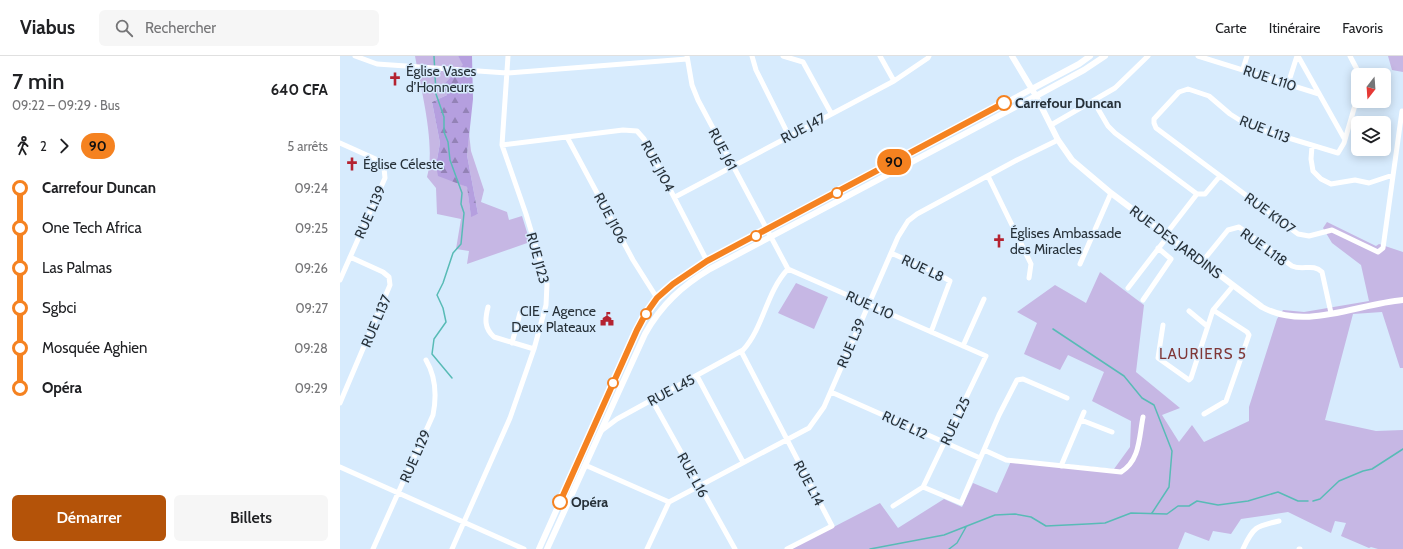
<!DOCTYPE html>
<html lang="fr">
<head>
<meta charset="utf-8">
<style>
  body { margin:0; font-family:Cabin,sans-serif; background:#f6f6f6; color:#202124; height:100vh; display:flex; flex-direction:column; font-size:15px; white-space:nowrap }
  * { box-sizing:border-box; margin:0 }
  p { font-size:13px; color:#757577 }
  .icon { flex:none; width:22px; height:22px; fill:none; stroke:currentColor; stroke-width:2; stroke-linecap:round; stroke-linejoin:round }
  .map { position:relative; flex:1; overflow:hidden }
  .sheet { display:flex; flex-direction:column; background:#fff; width:340px }
  .sheet>* { flex:none }
  .badge { padding:0 8px; border-radius:13px; font-size:14px; line-height:26px }
  .needle { width:26px; rotate:197deg }
  .buttons { position:absolute; left:1011px; top:12px; display:grid; gap:8px }
  .buttons a { display:grid; place-items:center; width:40px; height:40px; border-radius:6px; background:#fff; box-shadow:0 2px 10px #0003; font-size:20px }
  .map>.badge { position:absolute; translate:-50% -50%; box-shadow:0 0 0 2px #fff }
  .legs { display:flex; align-items:center; gap:6px; height:44px; padding:0 12px; font-size:13px }
  .legs p { margin-inline-start:auto }
  .headline { display:flex; align-items:center; justify-content:space-between; height:68px; padding:0 12px }
  h1 { font-size:22px; font-weight:600; line-height:30px }
  .action { display:flex; gap:8px; margin-top:auto; padding:8px 12px }
  .action a { flex:1; height:46px; border-radius:6px; background:#b45309; color:#fff; font-size:16px; font-weight:600; line-height:46px; text-align:center }
  .action a+a { background:#f6f6f6; color:#202124 }
  ul { padding:0 12px; list-style:none }
  li { display:flex; align-items:center; gap:14px; height:40px; font-size:15px }
  li i { display:grid; place-items:center; width:6px; height:100%; margin:0 5px; background:currentColor }
  li i::after { content:''; width:10px; height:10px; margin:-5px; border:3px solid; border-radius:50%; background:#fff }
  li p { margin-inline-start:auto }
  li:first-child i { background:linear-gradient(#0000 50%,currentColor 0) }
  li:last-child i { background:linear-gradient(currentColor 50%,#0000 0) }
  header { display:flex; align-items:center; gap:24px; box-sizing:border-box; height:56px; padding:0 20px; background:#fff; border-bottom:1px solid #e0e0e0 }
  header strong { font-size:19px }
  nav { display:flex; gap:22px; margin-inline-start:auto; font-size:14px }
  .search { width:280px; height:36px; background:#f6f6f6; display:flex; align-items:center; gap:10px; box-sizing:border-box; padding:0 14px; border-radius:6px; color:#757577; font-size:15px }
  main { display:flex; flex:1; min-height:0 }
  .map>svg:first-child { display:block }
</style>
</head>
<body>
<header>
<strong>Viabus</strong>
<div class="search"><svg class="icon" aria-label="search" viewBox="0 0 24 24"><circle cx="10" cy="10" r="6"/><path d="M15 15l6 6"/></svg>Rechercher</div>
<nav><a>Carte</a><a>Itinéraire</a><a>Favoris</a></nav>
</header>
<main>
<section class="sheet">
<div class="headline"><div><h1>7 min</h1><p>09:22 – 09:29 · Bus</p></div><b>640 CFA</b></div>
<div class="legs"><svg class="icon" aria-label="walk" viewBox="0 0 24 24"><circle cx="13" cy="4" r="2"/><path d="M13 8l-2 6 4 7M11 14l-3 7M7 12l3-4h3l4 4"/></svg>2<svg class="icon" aria-label="forward" viewBox="0 0 24 24"><path d="M9 5l7 7-7 7"/></svg><b class="badge" style="background:#f58220;color:#111">90</b><p>5 arrêts</p></div>
<ul>
<li><i style="color:#f58220"></i><b>Carrefour Duncan</b><p>09:24</p></li>
<li><i style="color:#f58220"></i><span>One Tech Africa</span><p>09:25</p></li>
<li><i style="color:#f58220"></i><span>Las Palmas</span><p>09:26</p></li>
<li><i style="color:#f58220"></i><span>Sgbci</span><p>09:27</p></li>
<li><i style="color:#f58220"></i><span>Mosquée Aghien</span><p>09:28</p></li>
<li><i style="color:#f58220"></i><b>Opéra</b><p>09:29</p></li>
</ul>
<div class="action"><a>Démarrer</a><a>Billets</a></div>
</section>
<div class="map">
<svg width="1063" height="493" viewBox="0 0 1063 493">
  <defs>
    <pattern id="forest-firs" width="22" height="20" patternUnits="userSpaceOnUse"><rect width="22" height="20" fill="#b59fdf"/><path d="M5 1l3.5 6h-7zM16 11l3.5 6h-7z" fill="#9382b6"/></pattern>
  </defs>
  <rect width="100%" height="100%" fill="#d7ebfd"/>
  <!-- green -->
  <path fill="#c6b7e4" d="M75,0H118L124,9L103,29L107,39L92,46L100,87L96,109L115,125L127,131L131,160L138,158L127,99L129,77L131,95L144,134L141,146L167,156L169,164L182,160L190,186L127,208L129,195L116,193L121,163L97,158L96,132L87,121C96,89 81,34 75,0Z
    M1048,0H1063V16L1052,14Z
    M987,166L1036,190L1039,188L1063,196V312H1060L1042,256L1013,258L985,364L1036,375L1063,374V493H1038L1031,491L1029,492L1001,480L1006,467L995,465L991,477L948,456L901,463L891,478L873,475L869,485L845,476L838,493H451L540,447L558,472L604,443L622,451L633,427L657,437L672,403L774,413L790,391L791,365L752,345L764,316L728,299L720,314L684,298L697,267L677,256L715,229L746,247L760,216L804,249L796,316L840,352L822,359L839,386L852,369L864,386L909,365V351L937,263L943,254L964,256L1029,245L1021,209L992,187L983,172Z
    M456,227L488,241L474,273L438,257Z"/>
  <!-- forest -->
  <path fill="url(#forest-firs)" d="M118,0H132L133,43L127,99L138,158L131,161L127,131L98,120L96,109L100,87L92,46L107,39L103,29L123,9Z"/>
  <g fill="none" stroke-linecap="round" stroke-linejoin="round">
    <!-- stream -->
    <path stroke="#58bbb6" stroke-width="1.5" d="M94,0L96,38L104,61V76L108,86L110,104L122,137L121,148L124,157L121,188L113,197L103,227L97,239L103,252L106,266L94,283L92,298L112,322
      M713,273L784,320L802,342L814,349L832,395L829,431L812,457
      M973,445L980,443L999,425L1023,415L1032,413L1063,393
      M530,493L604,479L655,459L675,458L691,461L706,470L747,468L765,467L791,457L827,458L838,450H849L857,445L878,449L908,445L938,436L958,445H968
      M609,493L617,487L626,471"/>
    <!-- minor -->
    <path stroke="#fff" stroke-width="5" d="M15,0L37,8L167,17L347,3
      M347,0L352,29L358,44L448,213L646,300L583,431
      M412,0L416,14L449,80
      M443,0L463,6L491,57
      M540,0L554,25
      M858,0L979,38
      M958,0L1004,82
      M1010,0L1020,19
      M903,13L907,0
      M948,28L957,0
      M1018,39L1004,87L998,97L909,70L890,58L869,40L848,33L839,36L814,63V67L816,72L958,178L969,180L992,174L1038,196L1043,192L1062,55
      M754,46L768,70L775,77L857,138
      M711,69L775,32L808,0
      M227,81L293,204L317,242
      M0,87L40,105L44,112L45,122L0,224
      M162,89L283,74L297,75L304,83L367,205
      M972,90L971,103L973,115L981,123L991,128L1015,124L1029,127L1053,119
      M648,120L691,208L689,222
      M335,141L554,25L588,2L589,0
      M826,178L857,138H865L880,120
      M551,197L598,218L610,225L591,276
      M862,206L888,174L899,171L952,210C963,215 973,207 982,216L991,257
      M740,208L771,137
      M788,232L828,180
      M803,244L831,203L818,192
      M148,251C145,263 144,272 154,281L194,293
      M849,255L867,270
      M823,269L818,302L849,324L851,322L873,254L893,230
      M172,287L180,257
      M623,290L644,243
      M401,295L492,470L447,493
      M357,320L403,406
      M491,336L640,402
      M312,344L395,493
      M0,347L50,229L49,221L43,216L10,201
      M864,358L886,345L909,279L907,276L873,254
      M741,364L772,376
      M261,375L277,363L403,294C424,271 426,236 448,213
      M644,394L666,404L781,416C800,405 799,381 803,361
      M245,409L329,446
      M721,410L744,356
      M0,411L184,493
      M583,431L621,447L659,359L677,324L683,323L727,342
      M553,450L583,431
      M33,493L93,359C97,339 96,321 86,304
      M112,493L170,362L194,293L206,249L207,228L186,158L162,89L168,0
      M307,493L329,446L469,372L484,351L558,181L568,165L577,158L677,104L718,84
      M903,493C913,471 916,470 939,465
      M959,493H960"/>
    <!-- major -->
    <path stroke="#fff" stroke-width="6" d="M672,0L696,40L718,84L732,104L771,137L922,251C965,275 1017,248 1063,244
      M199,493L297,274C316,241 334,224 367,205L739,8L750,0
      M207,493L305,278C321,249 342,230 370,213L696,40L744,14L765,0"/>
  </g>
  <g fill="none" stroke-linecap="round" stroke-linejoin="round">
    <!-- line-1 casing -->
    <g stroke="#fff" stroke-width="9">
      <path id="line-1" d="M220,446L297,274L305,259L317,242L333,228L367,205L664,47"/>
    </g>
    <!-- line-1 -->
    <use href="#line-1" stroke="#f58220" stroke-width="6"/>
  </g>
  <!-- icons -->
  <defs>
    <g id="church-bare" transform="scale(1.08)"><path d="M-1.2-6h2.4v3.5h3.3v2.4h-3.3V6h-2.4V-.1h-3.3v-2.4h3.3Z" fill="#b42230" stroke="#d7ebfd" stroke-width="2.5" paint-order="stroke"/></g>
    <g id="civic-bare" transform="scale(1.08)"><path d="M-.6-6.5H3V-4.5H.6V-3L4-1V1h2V6H-6V1h2V-1L-.6-3ZM-1.2 2.5V6h2.4V2.5Z" fill="#b42230" stroke="#d7ebfd" stroke-width="2.5" paint-order="stroke"/></g>
  </defs>
  <g fill-rule="evenodd">
    <use href="#church-bare" x="55" y="23"/>
    <use href="#church-bare" x="12" y="108"/>
    <use href="#church-bare" x="659" y="185"/>
    <use href="#civic-bare" x="267" y="263"/>
  </g>
  <!-- markers -->
  <g fill="#fff" stroke="#f58220" stroke-width="2">
    <circle cx="664" cy="47" r="7"/>
    <circle cx="497" cy="137" r="5"/>
    <circle cx="416" cy="180" r="5"/>
    <circle cx="306" cy="258" r="5"/>
    <circle cx="273" cy="327" r="5"/>
    <circle cx="220" cy="446" r="7"/>
  </g>
  <g text-anchor="middle" stroke-width="3" stroke-linejoin="round" paint-order="stroke">
    <!-- poi labels -->
    <g font-size="14" fill="#273139" stroke="#d7ebfd" text-anchor="start">
      <text x="66" y="20">Église Vases<tspan x="66" dy="16">d’Honneurs</tspan></text>
      <text x="23" y="113">Église Céleste</text>
      <text x="670" y="182">Églises Ambassade<tspan x="670" dy="16">des Miracles</tspan></text>
      <text x="256" y="260" text-anchor="end">CIE - Agence<tspan x="256" dy="16">Deux Plateaux</tspan></text>
    </g>
    <!-- street labels -->
    <g font-size="14" fill="#273139" stroke="#d7ebfd">
      <text transform="translate(930 22) rotate(18)" y="5">RUE L110</text>
      <text transform="translate(463 72) rotate(-28)" y="5">RUE J47</text>
      <text transform="translate(925 73) rotate(21)" y="5">RUE L113</text>
      <text transform="translate(383 93) rotate(62)" y="5">RUE J61</text>
      <text transform="translate(318 110) rotate(62)" y="5">RUE J104</text>
      <text transform="translate(30 156) rotate(-66)" y="5">RUE L139</text>
      <text transform="translate(930 157) rotate(36)" y="5">RUE K107</text>
      <text transform="translate(271 162) rotate(62)" y="5">RUE J106</text>
      <text transform="translate(836 186) rotate(37)" y="5">RUE DES JARDINS</text>
      <text transform="translate(924 191) rotate(36)" y="5">RUE L118</text>
      <text transform="translate(198 202) rotate(75)" y="5">RUE J123</text>
      <text transform="translate(583 212) rotate(25)" y="5">RUE L8</text>
      <text transform="translate(530 249) rotate(24)" y="5">RUE L10</text>
      <text transform="translate(36 265) rotate(-67)" y="5">RUE L137</text>
      <text transform="translate(511 287) rotate(-67)" y="5">RUE L39</text>
      <text transform="translate(331 334) rotate(-28)" y="5">RUE L45</text>
      <text transform="translate(615 365) rotate(-65)" y="5">RUE L25</text>
      <text transform="translate(565 369) rotate(25)" y="5">RUE L12</text>
      <text transform="translate(75 400) rotate(-66)" y="5">RUE L129</text>
      <text transform="translate(353 419) rotate(61)" y="5">RUE L16</text>
      <text transform="translate(469 427) rotate(62)" y="5">RUE L14</text>
    </g>
    <!-- stop labels -->
    <g font-size="14" font-weight="bold" fill="#273139" stroke="#d7ebfd" text-anchor="start">
      <text x="675" y="52">Carrefour Duncan</text>
      <text x="231" y="451">Opéra</text>
    </g>
    <!-- neighbourhood labels -->
    <g font-size="15" letter-spacing="1" fill="#7f3737" stroke="#d7ebfd">
      <text x="863" y="303">LAURIERS 5</text>
    </g>
  </g>
</svg>
<div class="buttons">
<a><svg class="needle" viewBox="-14 -14 28 28"><path d="M0-13l5 13h-10z" fill="#e53935"/><path d="M0 13l5-13h-10z" fill="#757577"/></svg></a>
<a><svg class="icon" aria-label="layers" viewBox="0 0 24 24"><path d="M12 4l9 5-9 5-9-5zM3 14l9 5 9-5"/></svg></a>
</div>
<b class="badge" style="left:554px;top:106px;background:#f58220;color:#111">90</b>
</div>
</main>
</body>
</html>
